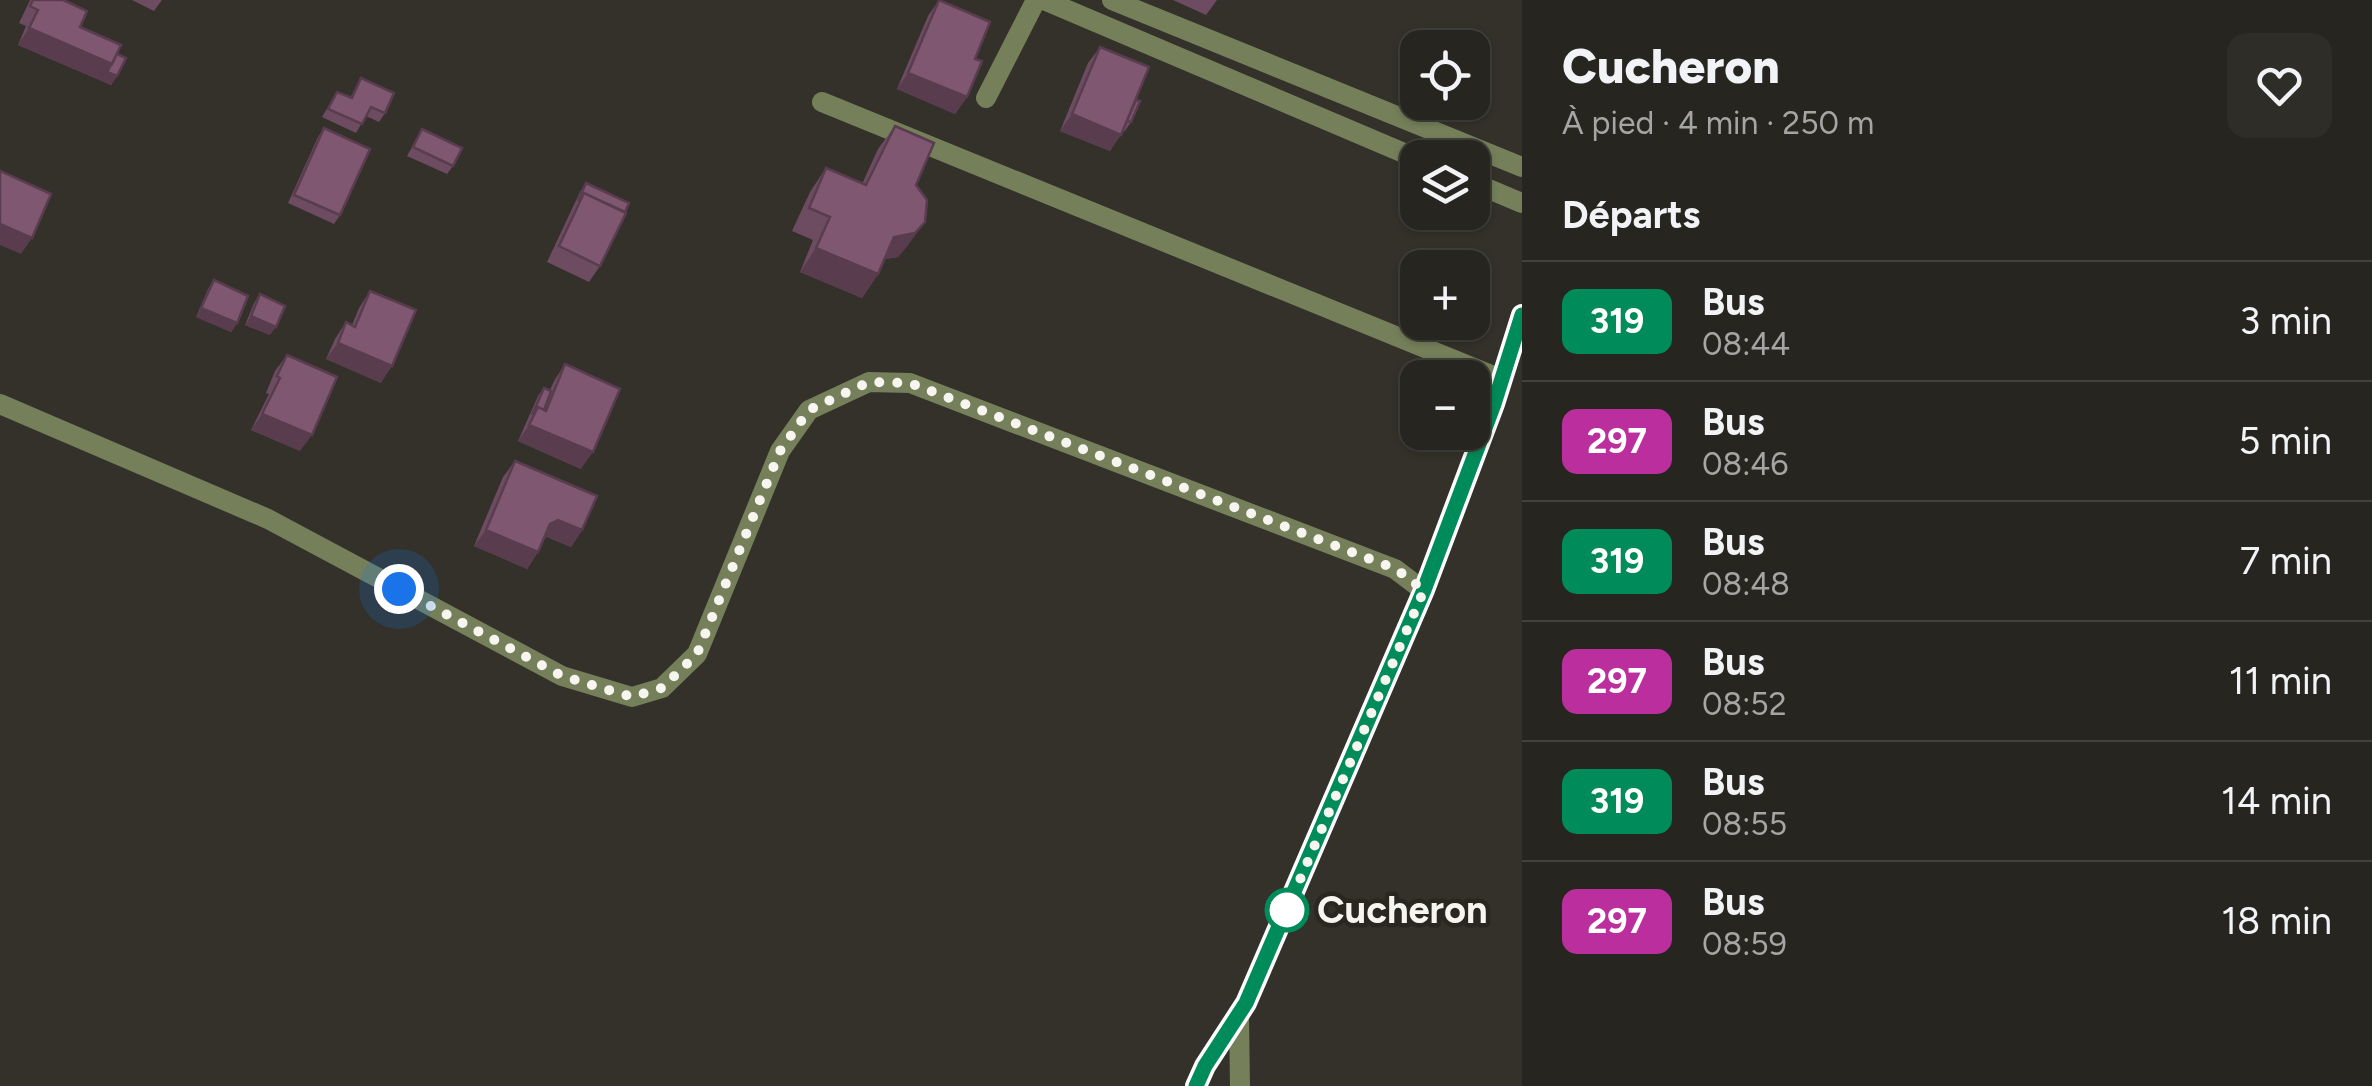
<!DOCTYPE html>
<html lang="fr">
<head>
<meta charset="utf-8">
<style>
  body { margin:0; font-family:Figtree,sans-serif; background:#2e2d28; color:#f1f3f6; height:100vh; display:flex; flex-direction:column; font-size:38px; white-space:nowrap }
  * { box-sizing:border-box; margin:0 }
  p { font-size:32px; color:#a4a5a4 }
  .icon { flex:none; width:55px; height:55px; fill:none; stroke:currentColor; stroke-width:2; stroke-linecap:round; stroke-linejoin:round }
  .map { position:relative; flex:1; overflow:hidden }
  .sheet { display:flex; flex-direction:column; background:#26251f; width:850px }
  .sheet>* { flex:none }
  .badge { padding:0 20px; border-radius:15px; font-size:35px; line-height:65px }
  .controls { position:absolute; left:1400px; top:30px; display:grid; gap:20px }
  .controls a { display:grid; place-items:center; width:90px; height:90px; border-radius:20px; background:#26251f; box-shadow:0 2px 8px #0004,0 0 0 2px #42423d; font-size:50px }
  .you { position:absolute; width:50px; height:50px; margin:-25px; border:8px solid #fff; border-radius:50%; background:#1a73e8; box-shadow:0 0 0 15px #1a73e833 }
  .map>.badge { position:absolute; translate:-50% -50%; box-shadow:0 0 0 5px #fff }
  h2 { padding:0 40px; font-size:38px; line-height:90px }
  .round { display:grid; place-items:center; flex:none; width:105px; height:105px; border-radius:20px; background:#2e2d28 }
  .headline { display:flex; align-items:center; justify-content:space-between; height:170px; padding:0 40px }
  h1 { font-size:48px; font-weight:800; line-height:75px }
  ul { padding:0; list-style:none }
  li { display:flex; align-items:center; gap:30px; height:120px; padding:0 40px; border-top:2px solid #42423d }
  li div { flex:1 }
  li b { display:block; font-size:38px }
  li em { font-style:normal }
  li .badge { min-width:110px; font-weight:700; text-align:center }
  main { display:flex; flex:1; min-height:0 }
  .map>svg:first-child { display:block }
</style>
</head>
<body>
<main>
<div class="map">
<svg width="1522" height="1086" viewBox="0 0 1522 1086">
  <rect width="100%" height="100%" fill="#333129"/>
  <g fill="none" stroke-linecap="round" stroke-linejoin="round">
    <!-- lane -->
    <path stroke="#757f5a" stroke-width="20" d="M1044,0L1418,159
      M1112,0L1522,167
      M986,98L1036,0
      M822,102L1501,379
      M1472,182L1522,203
      M0,404L268,519L562,676L632,697L662,688L697,654L780,451L809,410L869,382L910,383L1395,569L1424,591"/>
    <!-- street -->
    <path stroke="#757f5a" stroke-width="20" d="M1239,1016L1240,1086
      M1196,1086L1205,1066L1246,1003L1424,591L1494,404L1522,315"/>
  </g>
  <!-- wall -->
  <path fill="#6d4b61" d="M30,0H63L80,27L117,54V76L111,85L18,45L26,26L19,23Z
    M132,0H162L154,11Z
    M939,0L975,59L967,97L955,114L897,89L928,16Z
    M1173,0H1217L1206,15Z
    M1100,47L1131,122L1125,131L1123,130L1110,151L1060,131L1088,63Z
    M361,78L385,113L379,122L366,116L356,133L322,117L337,92L350,98Z
    M895,126L916,185L908,245L898,257L885,259L878,274L862,298L800,272L813,240L792,231L810,192L826,168L862,184L878,149Z
    M324,128L340,215L334,224L288,203L318,137Z
    M422,129L453,166L447,174L407,156Z
    M586,183L600,266L589,282L547,262L580,192Z
    M214,280L237,323L231,332L196,317L208,289Z
    M370,291L381,383L326,359L335,339L346,322L352,325L359,308Z
    M260,294L270,335L245,325L254,303Z
    M287,355L300,451L251,430L269,394L266,393L275,371Z
    M565,364L581,469L518,441L538,396L544,388L550,390L554,381Z
    M515,461L582,530L571,547L547,537L544,538L538,552L527,569L474,546L503,477Z"/>
  <!-- shaded-wall -->
  <path fill="#593d4f" d="M29,28L112,64L117,76L111,85L18,45Z
    M908,73L967,97L955,114L897,89Z
    M1072,114L1121,135L1110,151L1060,131Z
    M925,222L908,245L898,257L878,260L894,237Z
    M0,224L32,238L21,254L0,245Z
    M816,248L878,274L862,298L800,272Z
    M201,308L237,323L231,332L196,317Z
    M251,316L276,327L270,335L245,325Z
    M338,343L392,366L381,383L326,359Z
    M262,414L312,435L300,451L251,430Z
    M529,425L593,452L581,469L518,441Z
    M558,520L582,530L571,547L547,537L538,540L550,524Z
    M486,530L538,552L527,569L474,546Z"/>
  <!-- building -->
  <path fill="#7f5771" stroke="#593d4f" stroke-width="2.5" d="M33,0H63L87,11L80,27L121,45L112,64L29,28L38,10L30,6Z
    M939,0L990,22L975,59L982,61L967,97L908,73Z
    M1100,47L1149,67L1121,135L1072,114Z
    M117,54L126,58L117,76L107,72Z
    M361,78L394,93L385,113L371,107L362,124L328,109L337,92L352,98Z
    M1136,100L1140,101L1131,122L1127,121Z
    M895,126L934,143L916,185L927,200L925,222L915,233L894,237L878,274L816,248L830,217L809,208L826,168L866,185Z
    M324,128L370,149L340,215L294,195Z
    M422,129L462,148L453,166L413,147Z
    M0,171L51,194L32,238L0,224Z
    M586,183L629,203L625,212L584,193L578,201Z
    M584,193L626,213L600,266L559,246Z
    M214,280L248,296L237,323L201,308Z
    M370,291L416,310L392,366L338,343L346,322L355,327Z
    M260,294L285,306L276,327L251,316Z
    M287,355L337,377L312,435L262,414L280,378L277,376Z
    M565,364L620,389L593,452L529,425L538,407L546,411Z
    M544,388L551,391L544,410L538,407L532,415Z
    M515,461L597,496L582,530L558,520L550,524L538,552L486,530Z"/>
  <g fill="none" stroke-linecap="round" stroke-linejoin="round">
    <!-- line casing -->
    <g stroke="#fff" stroke-width="22">
      <path id="line" d="M1196,1086L1205,1066L1246,1003L1424,590L1494,404L1522,315"/>
    </g>
    <!-- line -->
    <use href="#line" stroke="#008b5a" stroke-width="15"/>
    <!-- walk -->
    <path stroke="#f6f5ef" stroke-width="10" stroke-dasharray="0 18" d="M399,589L562,676L632,697L662,688L697,654L780,451L809,410L869,382L910,383L1396,569L1424,590L1287,910"/>
  </g>
  <!-- markers -->
  <circle fill="#fff" stroke="#008b5a" stroke-width="5" cx="1287" cy="910" r="20"/>
  <g text-anchor="middle" stroke-width="9" stroke-linejoin="round" paint-order="stroke">
    <!-- stop labels -->
    <g font-size="38" font-weight="bold" fill="#f6f5ef" stroke="#29271f" text-anchor="start">
      <text x="1317" y="923">Cucheron</text>
    </g>
  </g>
</svg>
<div class="controls">
<a><svg class="icon" aria-label="locate" viewBox="0 0 24 24"><circle cx="12" cy="12" r="6"/><path d="M12 2v4M12 18v4M2 12h4M18 12h4"/></svg></a>
<a><svg class="icon" aria-label="layers" viewBox="0 0 24 24"><path d="M12 4l9 5-9 5-9-5zM3 14l9 5 9-5"/></svg></a>
<a>+</a>
<a>−</a>
</div>
<div class="you" style="left:399px;top:589px"></div>
</div>
<section class="sheet">
<div class="headline"><div><h1>Cucheron</h1><p>À pied · 4 min · 250 m</p></div><a class="round"><svg class="icon" aria-label="heart" viewBox="0 0 24 24"><path d="M12 20l-8-8c-3-5 5-10 8-4 3-6 11-1 8 4z"/></svg></a></div>
<h2>Départs</h2>
<ul>
<li><span class="badge" style="background:#008b5a;color:#fff">319</span><div><b>Bus</b><p>08:44</p></div><em>3 min</em></li>
<li><span class="badge" style="background:#bb2e9e;color:#fff">297</span><div><b>Bus</b><p>08:46</p></div><em>5 min</em></li>
<li><span class="badge" style="background:#008b5a;color:#fff">319</span><div><b>Bus</b><p>08:48</p></div><em>7 min</em></li>
<li><span class="badge" style="background:#bb2e9e;color:#fff">297</span><div><b>Bus</b><p>08:52</p></div><em>11 min</em></li>
<li><span class="badge" style="background:#008b5a;color:#fff">319</span><div><b>Bus</b><p>08:55</p></div><em>14 min</em></li>
<li><span class="badge" style="background:#bb2e9e;color:#fff">297</span><div><b>Bus</b><p>08:59</p></div><em>18 min</em></li>
</ul>
</section>
</main>
</body>
</html>
